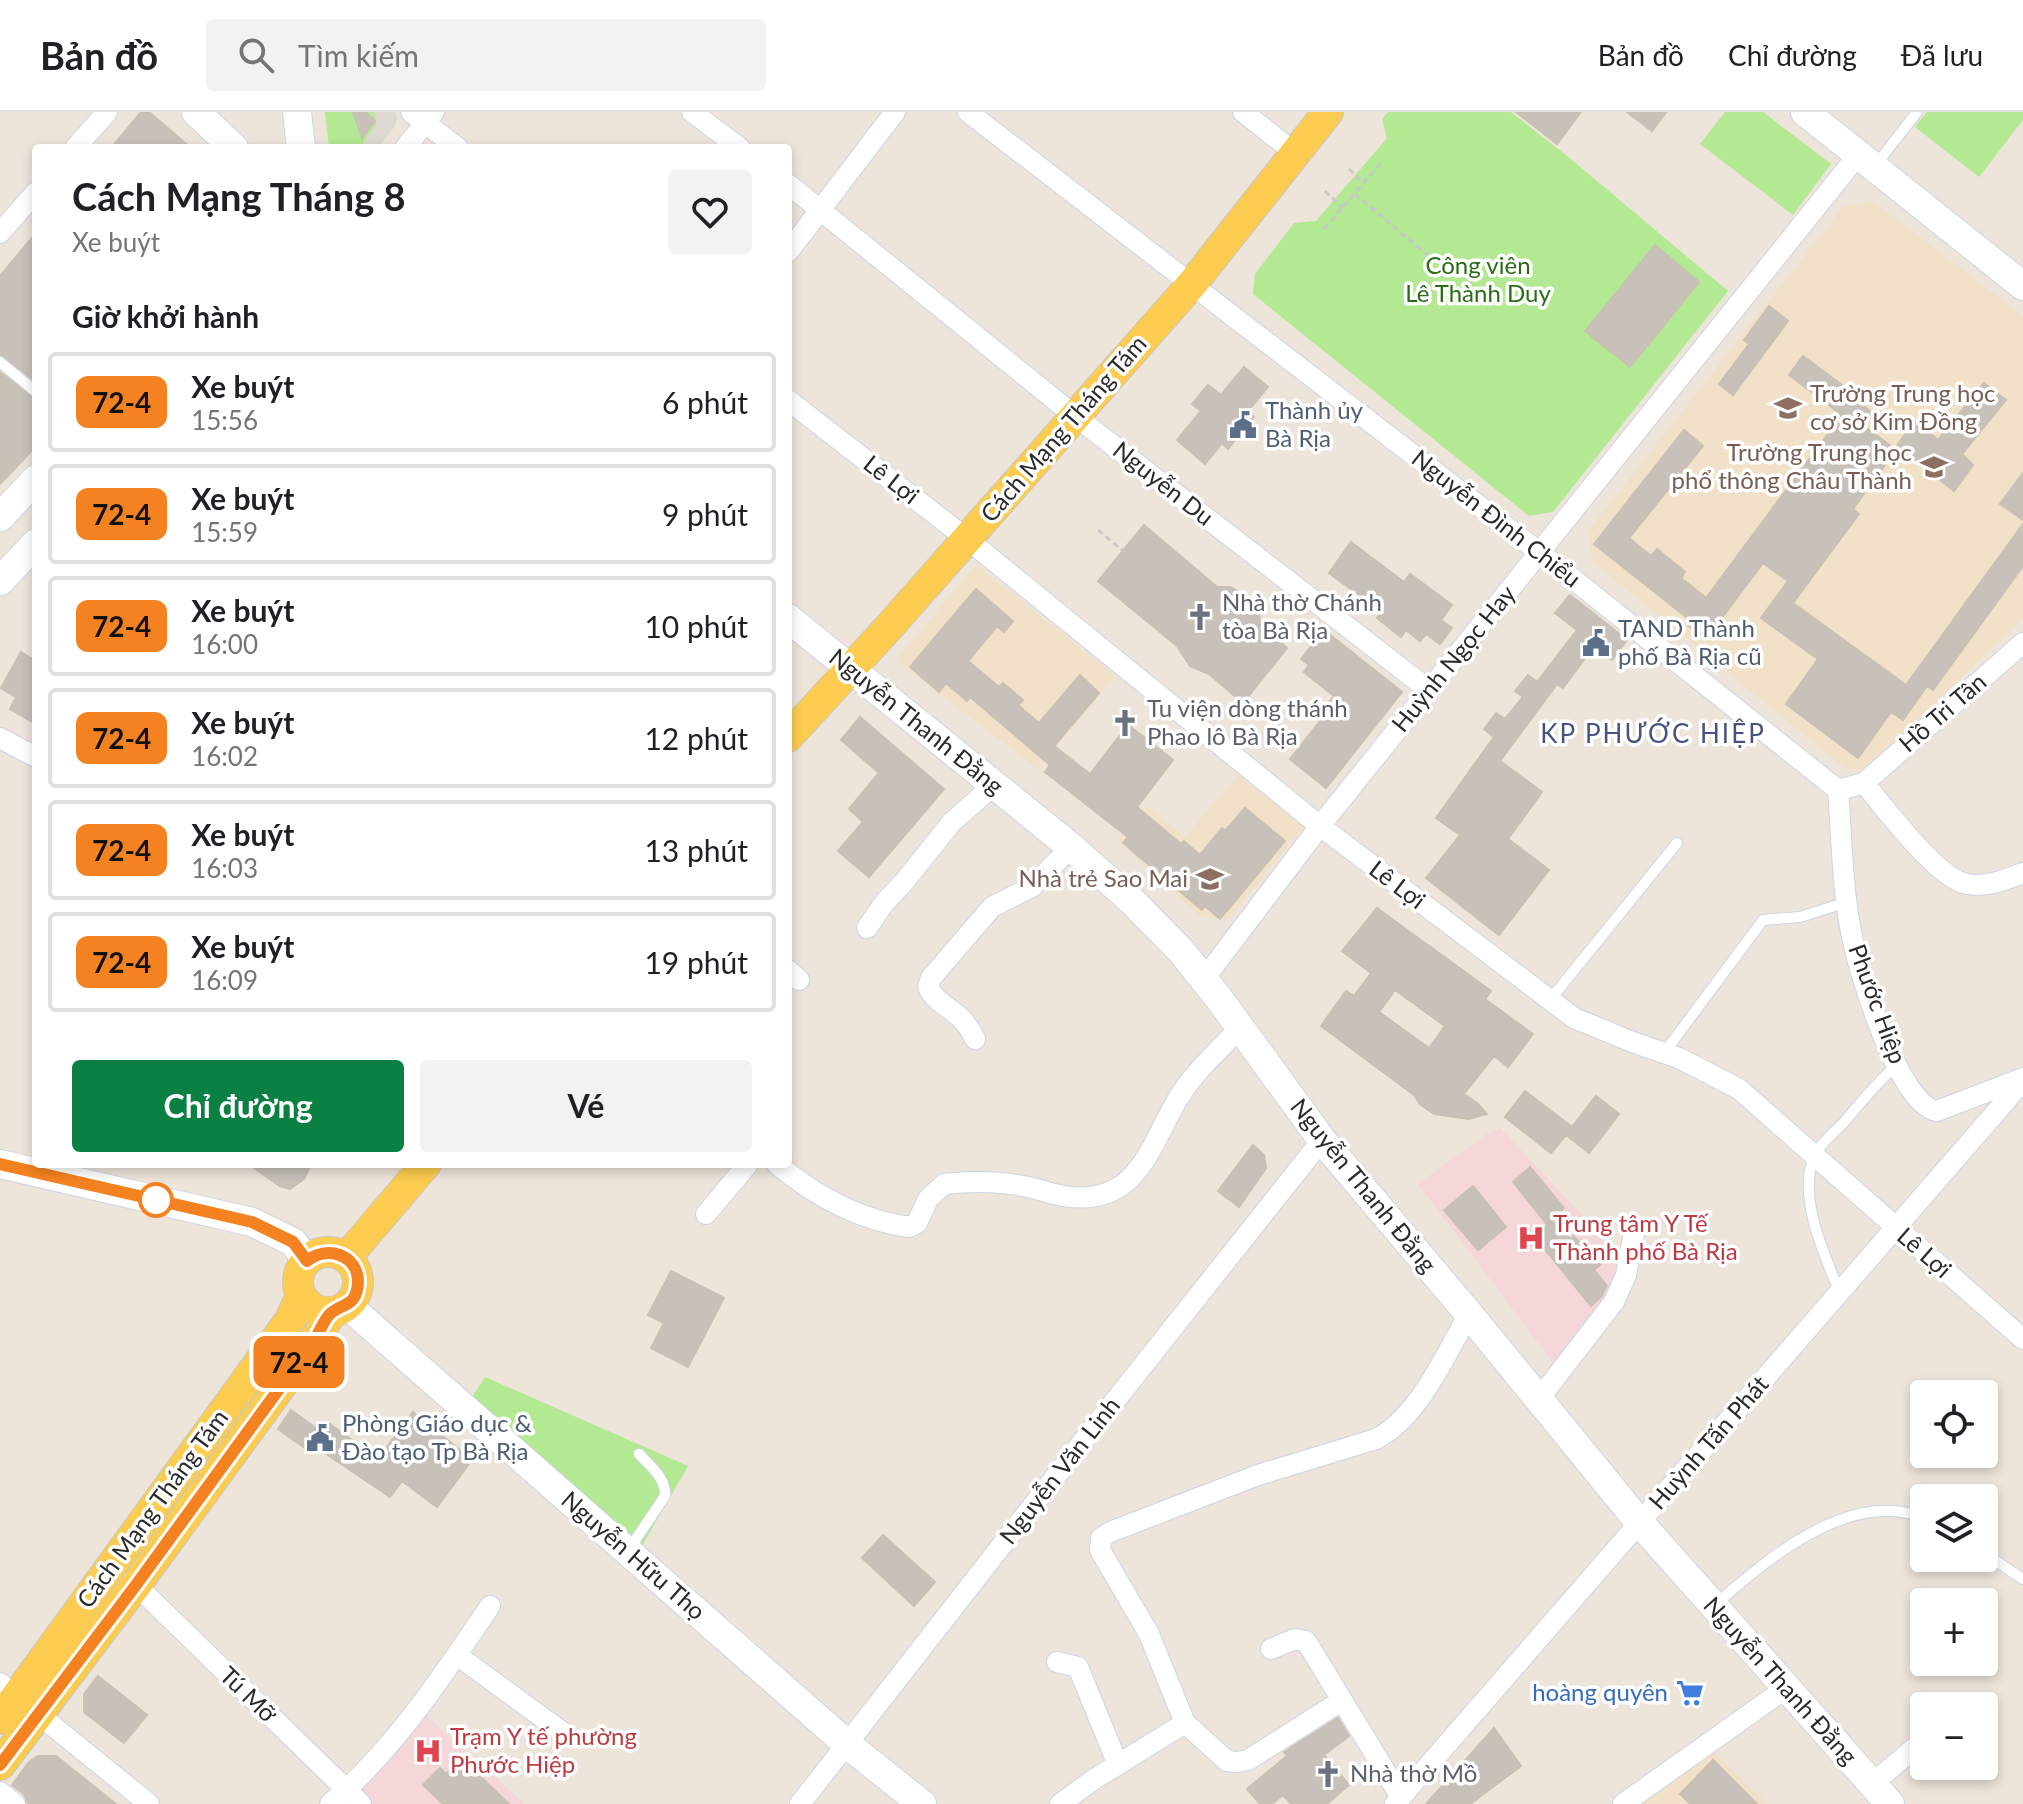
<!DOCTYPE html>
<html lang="vi">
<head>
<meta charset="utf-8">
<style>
  body { margin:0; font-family:Lato,sans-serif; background:#f2f2f2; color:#202124; height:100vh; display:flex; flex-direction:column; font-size:30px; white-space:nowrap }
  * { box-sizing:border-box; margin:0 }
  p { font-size:26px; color:#757577 }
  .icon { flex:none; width:44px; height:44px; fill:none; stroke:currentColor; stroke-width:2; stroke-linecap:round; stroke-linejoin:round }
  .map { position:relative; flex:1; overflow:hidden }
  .panel { position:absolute; left:32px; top:32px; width:760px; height:1024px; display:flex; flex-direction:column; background:#fff; border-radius:8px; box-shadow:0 4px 12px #0003 }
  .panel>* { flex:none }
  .badge { padding:0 16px; border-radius:12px; font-size:28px; line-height:52px }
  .fabs { position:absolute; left:1910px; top:1268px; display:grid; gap:16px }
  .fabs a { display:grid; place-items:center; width:88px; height:88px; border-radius:8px; background:#fff; box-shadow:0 4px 12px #0003; font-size:40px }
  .map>.badge { position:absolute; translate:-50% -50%; box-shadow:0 0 0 4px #fff }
  h2 { padding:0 40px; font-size:30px; line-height:72px }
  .round { display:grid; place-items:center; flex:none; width:84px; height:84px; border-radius:8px; background:#f2f2f2 }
  .head { display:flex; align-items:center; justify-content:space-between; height:136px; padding:0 40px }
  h1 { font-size:38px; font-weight:700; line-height:60px }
  .cta { display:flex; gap:16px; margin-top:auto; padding:16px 40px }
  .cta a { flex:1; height:92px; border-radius:8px; background:#0b8043; color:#fff; font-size:32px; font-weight:700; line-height:92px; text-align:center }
  .cta a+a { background:#f2f2f2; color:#202124 }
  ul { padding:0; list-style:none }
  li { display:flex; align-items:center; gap:24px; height:100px; margin:0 16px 12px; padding:0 24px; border:4px solid #e0e0e0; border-radius:8px }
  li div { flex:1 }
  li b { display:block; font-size:30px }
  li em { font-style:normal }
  li .badge { min-width:88px; font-weight:700; text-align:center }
  header { display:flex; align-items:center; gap:48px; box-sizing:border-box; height:112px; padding:0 40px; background:#fff; border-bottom:2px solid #e0e0e0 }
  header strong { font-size:38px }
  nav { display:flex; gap:44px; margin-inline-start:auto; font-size:28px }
  .search { width:560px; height:72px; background:#f2f2f2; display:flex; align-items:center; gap:20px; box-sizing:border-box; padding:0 28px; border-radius:8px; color:#757577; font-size:30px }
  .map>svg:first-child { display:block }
</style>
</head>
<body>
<header>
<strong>Bản đồ</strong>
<div class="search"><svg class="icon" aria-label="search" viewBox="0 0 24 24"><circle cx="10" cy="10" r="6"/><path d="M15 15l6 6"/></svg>Tìm kiếm</div>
<nav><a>Bản đồ</a><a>Chỉ đường</a><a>Đã lưu</a></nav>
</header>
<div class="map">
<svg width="2023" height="1692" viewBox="0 0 2023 1692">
  <rect width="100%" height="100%" fill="#ede4da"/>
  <!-- education -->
  <path fill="#f0e1c8" d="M1873,89L2023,204V507L1865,657H1846L1592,449L1588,419L1843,95Z
    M976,453L1116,564L1038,657L896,548Z
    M1238,663L1304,714L1229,807L1201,805L1117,728L1148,694L1185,725Z
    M1715,1640L1768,1692H1641Z"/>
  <!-- medical -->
  <path fill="#f5d7d9" d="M1500,1016L1622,1145L1618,1172L1553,1251L1418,1072L1488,1021Z
    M423,1601L525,1692H371L355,1678Z"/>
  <!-- green -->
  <path fill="#b3e992" d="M325,0H374L377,11L360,36H329Z
    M1388,0H1511L1567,44L1728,179L1553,400L1529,404L1253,182L1255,162L1294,111L1316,109L1387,26L1382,7Z
    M1725,0H1763L1831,52L1793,103L1700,32Z
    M1927,0H2023V8L1979,65L1915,15Z
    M485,1265L688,1354L642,1434L472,1285Z"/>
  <!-- plaza -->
  <path fill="#ddd8d2" d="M374,0H395L397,5L395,14L378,36H360L377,11Z"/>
  <!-- building -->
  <path fill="#c8c1ba" stroke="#c9c0b4" stroke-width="2" fill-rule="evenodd" d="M141,0H149L191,36H111Z
    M353,0H365L375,9L362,26Z
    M1516,0H1581L1557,32Z
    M1627,0H1666L1652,19Z
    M36,121V270L0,242V164Z
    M1655,133L1699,170L1630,255L1585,219Z
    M1769,194L1788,209L1733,283L1719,272L1749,232L1744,228Z
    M1803,244L1850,279L1848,282L1874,302L1864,314L1896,338L1853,397L1859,402L1793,491L1906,573L2023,412V454L1933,578L1927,574L1903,608L1891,600L1858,646L1786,592L1818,547L1761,506L1788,469L1763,451L1706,527L1686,512L1690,508L1594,432L1684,318L1703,334L1629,426L1651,444L1657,437L1685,460L1681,466L1706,486L1842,303L1789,263Z
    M1244,255L1268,275L1248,299L1254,305L1228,337L1222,331L1205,352L1177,328L1201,299L1192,292L1208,273L1221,283Z
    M0,260L36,288V334L0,372Z
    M1984,271L2006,288L1962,342L1973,353L1954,379L1897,334L1914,309L1938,328Z
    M2023,361V408L2000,392Z
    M1144,413L1217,475H1230L1249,485L1259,500L1260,510L1287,536L1243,591L1209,562L1190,554L1177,534L1098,469Z
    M1351,430L1404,470L1410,462L1452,493L1441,508L1452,516L1440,532L1426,522L1420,529L1406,518L1401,525L1377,506L1382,500L1329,461Z
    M976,477L1013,509L1004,520L997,514L968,549L999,575L1003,571L1023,588L1018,593L1039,611L1080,563L1099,581L1054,634L1090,662L1128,613L1173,648L1137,695L1181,732L1184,729L1200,743L1222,716L1225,719L1245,696L1285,729L1220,807L1205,794L1202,798L1123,731L1128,725L1045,660L1050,653L970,585L967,589L946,571L939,580L910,555Z
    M1570,483L1627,528L1612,548L1595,533L1563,576L1557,572L1500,649L1542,680L1508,727L1549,758L1499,823L1426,766L1460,723L1436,706L1494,625L1484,617L1496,601L1505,607L1523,585L1515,579L1528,563L1537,570L1577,518L1555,501Z
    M1324,518L1402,580L1326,676L1290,647L1320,609L1316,606L1334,584L1304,560L1309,553L1301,547Z
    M21,540L36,549V612L10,597L16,585L1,576Z
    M860,605L944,677L869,765L838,739L863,710L849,697L879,661L841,628Z
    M1377,796L1491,879L1485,887L1533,922L1508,955L1494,944L1464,982L1477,991L1487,1002L1469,1007L1434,1002L1420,992L1414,983L1321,914L1346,879L1354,884L1371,861L1342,839ZM1395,878L1445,914L1429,936L1379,900Z
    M1525,979L1572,1015L1596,984L1619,1002L1589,1041L1566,1023L1551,1041L1505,1005Z
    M1253,1033L1264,1043L1266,1056L1239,1095L1218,1079Z
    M248,1052H311L304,1067L290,1077L280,1074Z
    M1530,1055L1564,1096L1546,1111L1513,1070Z
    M1473,1074L1506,1115L1478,1138L1444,1098Z
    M1554,1107L1570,1127L1574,1124L1579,1130L1581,1128L1601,1152L1594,1158L1607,1174L1602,1184L1591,1194L1534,1124Z
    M671,1159L724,1186L688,1255L651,1236L664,1211L648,1203Z
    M291,1298L320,1319L327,1310L378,1347L413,1300L472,1348L437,1395L402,1369L390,1385L313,1333L309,1339L278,1317Z
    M883,1423L935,1470L914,1494L862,1446Z
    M98,1564L147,1603L124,1631L84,1600V1582Z
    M1338,1606L1349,1624L1324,1643L1349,1673L1327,1692H1291L1283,1683L1272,1692H1260L1247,1677L1287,1644L1284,1640Z
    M1494,1616L1521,1654L1470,1692H1426Z
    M38,1644H56L116,1692H28L24,1682L12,1673L29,1650Z
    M461,1646L509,1692H443L423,1673L440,1656L446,1662Z
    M1713,1648L1757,1692H1690L1680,1682Z"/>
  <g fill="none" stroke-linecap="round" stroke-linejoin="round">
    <!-- lane casing -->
    <g stroke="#cfd4e4" stroke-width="12">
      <path id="lane" d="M1875,54L1917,0
        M0,250L36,280
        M1550,888L1677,731
        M1664,941L1763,808L1800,805L1847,790
        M1840,1181C1825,1145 1797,1084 1814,1045C1819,1032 1836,1019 1846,1008C1862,989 1877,970 1896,954
        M628,1439L665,1384C666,1366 651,1355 639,1342
        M1984,1441L2023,1467
        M1715,1493C1767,1447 1850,1376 1924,1406"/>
    </g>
    <!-- street casing -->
    <g stroke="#cfd4e4" stroke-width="22">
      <path id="street" d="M411,0L458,36
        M692,0L740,36
        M968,0L1539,440L1838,678L1864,671C1885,696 1934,762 1963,771C1983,777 2005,768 2023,761
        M1243,0L1294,40
        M75,36L107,0
        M405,36L434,0
        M788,72L1075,304L1429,578
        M0,121L36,80
        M788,140L895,0
        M788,288L967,427L1320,714L1574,906L1635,931L1679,946L1739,977L2023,1227
        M0,626L36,645
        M1864,671L2023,531
        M1838,678C1842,727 1842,781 1853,829C1860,864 1900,994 1937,999L2023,966
        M867,816L885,790L904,770L952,710L994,673
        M788,858L799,868
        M1204,867L1320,714L1858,43
        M975,927C962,897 938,896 928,875L931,866L992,795L1033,774L1071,735
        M777,1052C815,1084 859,1108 909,1115L917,1111L928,1087L944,1072C970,1069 997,1069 1023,1074C1040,1077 1055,1084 1071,1085C1140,1091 1150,1032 1179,985C1195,959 1219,938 1240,916
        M706,1102L748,1052
        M1539,1287L1614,1190L1626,1163L1634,1121
        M136,1473L361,1692
        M1271,1537L1295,1527L1306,1529L1401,1685
        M457,1543L569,1625
        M1057,1550L1078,1555L1118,1653
        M0,1571L149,1692
        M1341,1589L1248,1648L1237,1650L1227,1649L1185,1611L1149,1522L1100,1438L1101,1426L1110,1420L1258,1363L1376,1327C1419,1305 1445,1243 1469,1202
        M1872,1672L1924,1628
        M0,1680L15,1692
        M330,1692C393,1639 444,1562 490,1494
        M800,1692L1091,1319L1322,1028
        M1060,1692L1093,1668L1185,1611
        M1395,1692L2023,969
        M1623,1692L1785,1577"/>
    </g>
    <!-- secondary casing -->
    <g stroke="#cfd4e4" stroke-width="30">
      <path id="secondary" d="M196,0L234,36
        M297,0L301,36
        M1805,0L2023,174
        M0,405L36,367
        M0,469L36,431
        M788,506L1071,735L1132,789L1182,840L1220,888L1322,1028L1469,1202L1640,1411L1890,1692
        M0,1052L252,1110L293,1130L307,1149
        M347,1193L848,1633L922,1692"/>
    </g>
    <!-- primary casing -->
    <g stroke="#c8c8c8" stroke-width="32">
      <path id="primary" d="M788,625L890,514L1192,172L1328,0
        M298 1170a30 30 0 1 1 60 0a30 30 0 1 1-60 0Z
        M346,1146L426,1052
        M0,1607L290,1208L301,1183
        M0,1653L136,1473L314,1229L332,1200"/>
    </g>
    <!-- path -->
    <path stroke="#c8c8c8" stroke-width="3" stroke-dasharray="6 4" stroke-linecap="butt" d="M1349,57L1364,71
      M1325,79L1343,96
      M1355,82L1431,146
      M1324,117L1380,52
      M1098,418L1122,438"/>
    <!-- lane -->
    <use href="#lane" stroke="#fff" stroke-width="10"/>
    <!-- street -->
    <use href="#street" stroke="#fff" stroke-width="20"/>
    <!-- secondary -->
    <use href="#secondary" stroke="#fff" stroke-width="28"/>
    <!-- primary -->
    <use href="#primary" stroke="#fccc50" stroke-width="30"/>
  </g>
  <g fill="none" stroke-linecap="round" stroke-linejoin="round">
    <!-- line casing -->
    <g stroke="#fff" stroke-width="18">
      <path id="line" d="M0,1052L252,1110L293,1130L307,1149C326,1133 358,1142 358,1170C357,1195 343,1191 331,1201C324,1207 319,1221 314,1229L136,1473L0,1653"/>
    </g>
    <!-- line -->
    <use href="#line" stroke="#f58220" stroke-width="12"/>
  </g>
  <!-- icons -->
  <defs>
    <g id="school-bare" transform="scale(2.16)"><path d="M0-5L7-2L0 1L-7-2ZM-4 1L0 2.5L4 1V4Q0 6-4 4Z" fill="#8d6e63" stroke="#fff" stroke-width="2.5" paint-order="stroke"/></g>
    <g id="civic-bare" transform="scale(2.16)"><path d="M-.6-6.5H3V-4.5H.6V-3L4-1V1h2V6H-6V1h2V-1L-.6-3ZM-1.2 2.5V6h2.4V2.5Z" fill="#5c6f8a" stroke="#fff" stroke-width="2.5" paint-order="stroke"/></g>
    <g id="church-bare" transform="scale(2.16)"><path d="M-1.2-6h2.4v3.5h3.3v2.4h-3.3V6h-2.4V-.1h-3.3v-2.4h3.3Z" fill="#6b7280" stroke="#fff" stroke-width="2.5" paint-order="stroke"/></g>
    <g id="hospital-bare" transform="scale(2.16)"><path d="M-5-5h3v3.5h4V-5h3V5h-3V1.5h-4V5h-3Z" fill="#e0444e" stroke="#fff" stroke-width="2.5" paint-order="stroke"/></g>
    <g id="supermarket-bare" transform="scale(2.16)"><path d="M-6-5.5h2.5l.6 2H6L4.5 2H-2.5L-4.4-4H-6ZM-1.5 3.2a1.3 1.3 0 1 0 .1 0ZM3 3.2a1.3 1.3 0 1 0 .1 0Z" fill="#3f7fe0" stroke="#fff" stroke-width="2.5" paint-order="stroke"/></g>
  </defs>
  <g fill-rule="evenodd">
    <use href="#school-bare" x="1788" y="296"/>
    <use href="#civic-bare" x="1243" y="313"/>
    <use href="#school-bare" x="1934" y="355"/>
    <use href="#church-bare" x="1200" y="505"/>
    <use href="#civic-bare" x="1596" y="531"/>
    <use href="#church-bare" x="1125" y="611"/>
    <use href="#school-bare" x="1210" y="767"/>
    <use href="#hospital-bare" x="1531" y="1126"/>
    <use href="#civic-bare" x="320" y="1326"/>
    <use href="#supermarket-bare" x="1690" y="1581"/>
    <use href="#hospital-bare" x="428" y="1639"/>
    <use href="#church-bare" x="1328" y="1662"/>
  </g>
  <!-- markers -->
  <circle fill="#fff" stroke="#f58220" stroke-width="4" cx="156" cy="1088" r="16"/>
  <g text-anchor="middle" stroke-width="7" stroke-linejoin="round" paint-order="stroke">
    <!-- park labels -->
    <g font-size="24" fill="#2a6d14" stroke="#fff">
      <text x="1478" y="162">Công viên<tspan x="1478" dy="28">Lê Thành Duy</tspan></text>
    </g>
    <!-- education labels -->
    <g font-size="24" fill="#785e54" stroke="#fff" text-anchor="end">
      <text x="1810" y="290" text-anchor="start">Trường Trung học<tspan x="1810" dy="28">cơ sở Kim Đồng</tspan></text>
      <text x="1912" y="349">Trường Trung học<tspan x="1912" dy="28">phổ thông Châu Thành</tspan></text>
      <text x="1188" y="775">Nhà trẻ Sao Mai</text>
    </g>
    <!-- service labels -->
    <g font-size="24" fill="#4e5e75" stroke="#fff" text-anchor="start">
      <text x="1265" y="307">Thành ủy<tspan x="1265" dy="28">Bà Rịa</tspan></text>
      <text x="1618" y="525">TAND Thành<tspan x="1618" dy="28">phố Bà Rịa cũ</tspan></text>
      <text x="342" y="1320">Phòng Giáo dục &amp;<tspan x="342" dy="28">Đào tạo Tp Bà Rịa</tspan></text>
    </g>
    <!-- street labels -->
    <g font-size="24" fill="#2a2a2a" stroke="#fff">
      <text transform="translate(1064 317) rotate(-49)" y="8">Cách Mạng Tháng Tám</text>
      <text transform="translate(891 368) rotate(38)" y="8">Lê Lợi</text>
      <text transform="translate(1163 372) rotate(38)" y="8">Nguyễn Du</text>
      <text transform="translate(1496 407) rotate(38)" y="8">Nguyễn Đình Chiểu</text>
      <text transform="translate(1454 547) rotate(-51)" y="8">Huỳnh Ngọc Hay</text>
      <text transform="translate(1943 601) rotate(-41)" y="8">Hồ Tri Tân</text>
      <text transform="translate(916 610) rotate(39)" y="8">Nguyễn Thanh Đằng</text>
      <text transform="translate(1397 773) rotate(37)" y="8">Lê Lợi</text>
      <text transform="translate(1877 892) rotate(70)" y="8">Phước Hiệp</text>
      <text transform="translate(1363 1074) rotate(51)" y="8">Nguyễn Thanh Đằng</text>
      <text transform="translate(1924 1141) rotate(41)" y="8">Lê Lợi</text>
      <text transform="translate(1709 1331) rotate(-49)" y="8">Huỳnh Tấn Phát</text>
      <text transform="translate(1060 1359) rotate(-52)" y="8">Nguyễn Văn Linh</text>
      <text transform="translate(153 1397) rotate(-54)" y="8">Cách Mạng Tháng Tám</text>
      <text transform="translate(633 1444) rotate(41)" y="8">Nguyễn Hữu Thọ</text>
      <text transform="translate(1780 1569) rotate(48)" y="8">Nguyễn Thanh Đằng</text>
      <text transform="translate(248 1583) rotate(44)" y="8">Tú Mỡ</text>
    </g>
    <!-- worship labels -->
    <g font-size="24" fill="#5b616d" stroke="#fff" text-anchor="start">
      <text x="1222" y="499">Nhà thờ Chánh<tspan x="1222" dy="28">tòa Bà Rịa</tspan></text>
      <text x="1147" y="605">Tu viện dòng thánh<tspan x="1147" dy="28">Phao lô Bà Rịa</tspan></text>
      <text x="1350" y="1670">Nhà thờ Mồ</text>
    </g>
    <!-- health labels -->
    <g font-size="24" fill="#be3a42" stroke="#fff" text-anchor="start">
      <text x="1553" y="1120">Trung tâm Y Tế<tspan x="1553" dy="28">Thành phố Bà Rịa</tspan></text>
      <text x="450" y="1633">Trạm Y tế phường<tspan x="450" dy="28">Phước Hiệp</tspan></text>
    </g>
    <!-- shop labels -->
    <g font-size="24" fill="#366cbe" stroke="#fff" text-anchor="end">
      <text x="1668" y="1589">hoàng quyên</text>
    </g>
    <!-- neighbourhood labels -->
    <g font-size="26" letter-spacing="2" fill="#46537e" stroke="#fff">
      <text x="1653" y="631">KP PHƯỚC HIỆP</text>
    </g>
  </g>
</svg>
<div class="fabs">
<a><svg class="icon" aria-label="locate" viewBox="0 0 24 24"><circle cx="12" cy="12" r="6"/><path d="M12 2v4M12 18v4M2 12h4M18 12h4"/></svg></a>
<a><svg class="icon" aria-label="layers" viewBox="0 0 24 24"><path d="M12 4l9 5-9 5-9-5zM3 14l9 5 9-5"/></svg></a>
<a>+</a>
<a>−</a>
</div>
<b class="badge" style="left:299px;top:1250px;background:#f58220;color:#111">72-4</b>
<section class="panel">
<div class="head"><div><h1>Cách Mạng Tháng 8</h1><p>Xe buýt</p></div><a class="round"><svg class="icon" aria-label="heart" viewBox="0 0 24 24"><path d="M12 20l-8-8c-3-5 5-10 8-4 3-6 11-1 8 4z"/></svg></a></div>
<h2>Giờ khởi hành</h2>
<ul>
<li><span class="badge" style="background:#f58220;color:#111">72-4</span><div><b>Xe buýt</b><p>15:56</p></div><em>6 phút</em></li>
<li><span class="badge" style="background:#f58220;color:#111">72-4</span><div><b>Xe buýt</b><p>15:59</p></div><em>9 phút</em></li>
<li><span class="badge" style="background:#f58220;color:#111">72-4</span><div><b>Xe buýt</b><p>16:00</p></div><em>10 phút</em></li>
<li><span class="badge" style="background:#f58220;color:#111">72-4</span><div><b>Xe buýt</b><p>16:02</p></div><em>12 phút</em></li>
<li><span class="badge" style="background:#f58220;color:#111">72-4</span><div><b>Xe buýt</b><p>16:03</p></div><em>13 phút</em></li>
<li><span class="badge" style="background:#f58220;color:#111">72-4</span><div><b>Xe buýt</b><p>16:09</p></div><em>19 phút</em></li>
</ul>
<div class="cta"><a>Chỉ đường</a><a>Vé</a></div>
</section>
</div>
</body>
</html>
